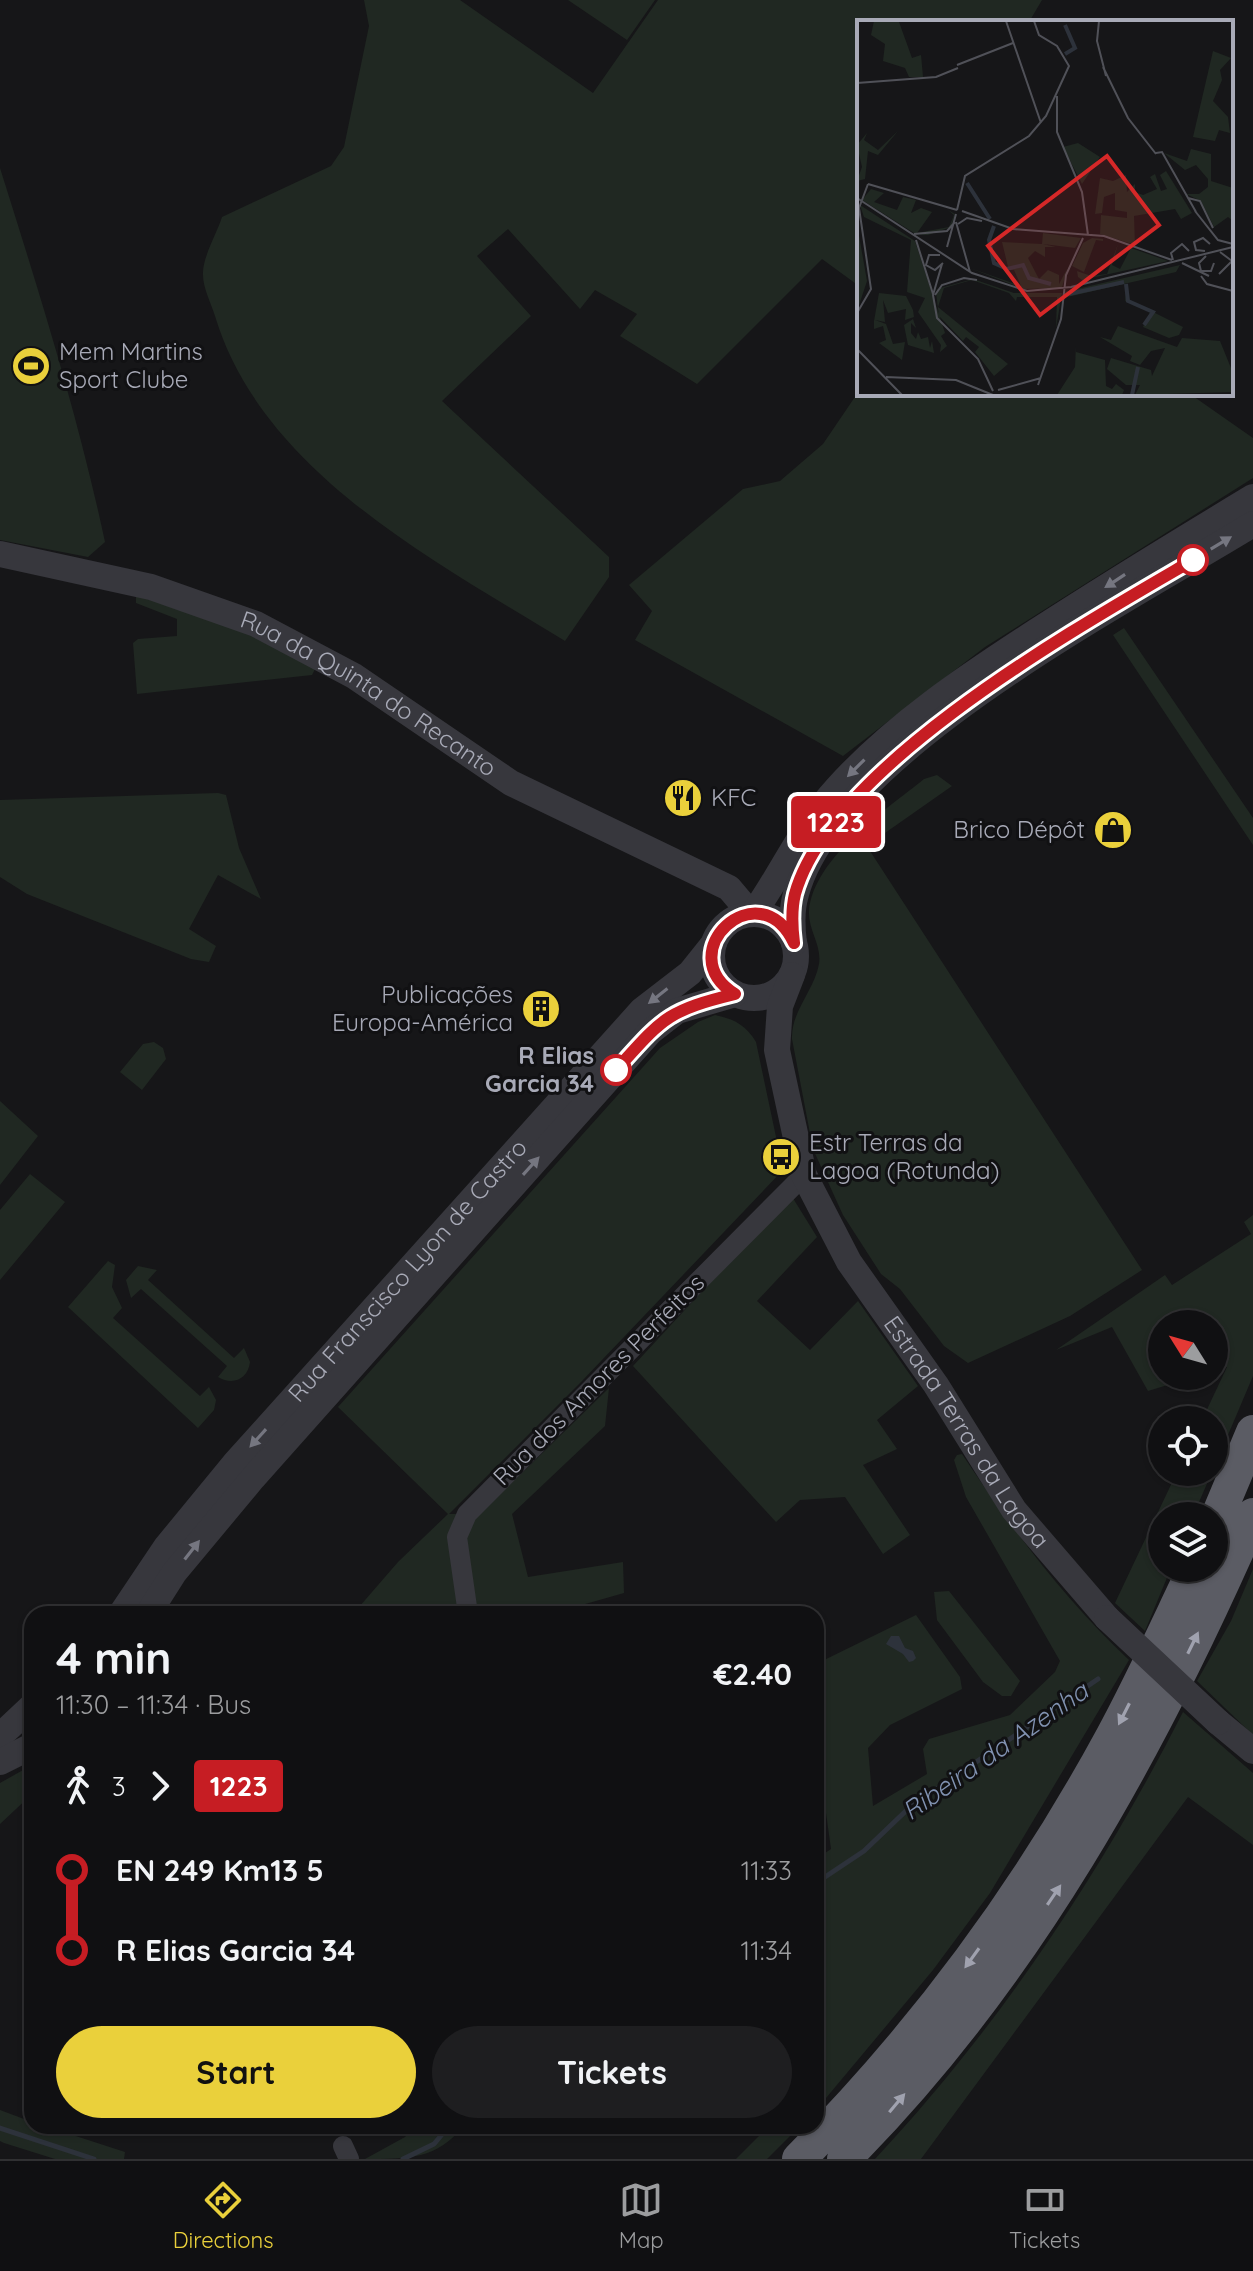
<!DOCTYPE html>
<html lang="en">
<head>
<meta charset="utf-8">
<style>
  body { margin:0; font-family:Quicksand,sans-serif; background:#1e1e20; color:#f1f3f6; height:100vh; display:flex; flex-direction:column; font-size:30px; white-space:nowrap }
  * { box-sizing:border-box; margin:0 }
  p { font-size:26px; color:#9c9d9f }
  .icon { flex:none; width:44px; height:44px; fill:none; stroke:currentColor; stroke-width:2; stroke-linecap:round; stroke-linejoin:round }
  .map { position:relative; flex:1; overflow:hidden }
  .details { position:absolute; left:24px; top:1606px; width:800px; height:528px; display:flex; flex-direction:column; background:#101012; border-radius:24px; box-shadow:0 2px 6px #0004,0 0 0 2px #303032 }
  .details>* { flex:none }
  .badge { padding:0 16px; border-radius:6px; font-size:28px; line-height:52px }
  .needle { width:52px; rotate:307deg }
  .fabs { position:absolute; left:1148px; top:1310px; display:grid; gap:16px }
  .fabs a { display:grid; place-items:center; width:80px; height:80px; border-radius:50%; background:#101012; box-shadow:0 2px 6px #0004,0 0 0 2px #303032; font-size:40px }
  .map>.badge { position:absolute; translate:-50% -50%; box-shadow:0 0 0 4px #fff }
  .legs { display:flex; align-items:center; gap:12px; height:88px; padding:0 32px; font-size:26px }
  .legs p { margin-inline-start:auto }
  .overview { display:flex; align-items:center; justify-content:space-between; height:136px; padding:0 32px }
  h1 { font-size:44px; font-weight:700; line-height:60px }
  .primary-button { display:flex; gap:16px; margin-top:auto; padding:16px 32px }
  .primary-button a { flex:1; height:92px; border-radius:48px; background:#ead03b; color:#111; font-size:32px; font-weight:700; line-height:92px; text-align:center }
  .primary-button a+a { background:#1e1e20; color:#f1f3f6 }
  ul { padding:0 32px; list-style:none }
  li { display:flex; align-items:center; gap:28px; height:80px; font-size:30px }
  li i { display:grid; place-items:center; width:12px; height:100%; margin:0 10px; background:currentColor }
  li i::after { content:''; width:20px; height:20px; margin:-10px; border:6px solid; border-radius:50%; background:#101012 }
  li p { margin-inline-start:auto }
  li:first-child i { background:linear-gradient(#0000 50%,currentColor 0) }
  li:last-child i { background:linear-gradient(currentColor 50%,#0000 0) }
  .tab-bar { display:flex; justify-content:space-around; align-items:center; height:112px; border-top:2px solid #303032; background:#101012; font-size:22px; color:#9c9d9f }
  .tab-bar a { display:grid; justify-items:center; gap:4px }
  .tab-bar .on { color:#ead03b }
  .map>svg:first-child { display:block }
</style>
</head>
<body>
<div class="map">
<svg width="1253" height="2159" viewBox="0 0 1253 2159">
  <rect width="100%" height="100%" fill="#161618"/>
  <!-- green -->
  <path fill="#202822" d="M364,0H460L593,93L658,0H1042L1029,22H859V286L822,259L697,384L620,336L637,314L595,290L580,309L508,229L477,256L531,316L442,401L609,557V577L565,641C435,561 262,472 215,316C211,303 203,288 203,275C202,258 217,233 222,217L331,166L344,147L369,26Z
    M568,0H655L627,40Z
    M0,168C39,292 78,415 105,542L88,557L0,540Z
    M859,391V394H1190L1253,438V478L985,647L843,756L635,640L652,611L629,585L743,489L780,481L823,444Z
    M136,595L253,635L316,667L312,675L137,694L133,643L138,639L177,636V619L136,603Z
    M1124,628L1253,818V845L1113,635Z
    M937,775L952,786L875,840L870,851L1142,1270L1070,1316L968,1363L944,1346L900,1289L881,1274L843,1215L813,1149L792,1039C791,1011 814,991 819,964C822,945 808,930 809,911C814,857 886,810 924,779Z
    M218,793L226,795L239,848L261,899L218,875L189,929L216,946L209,962L191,959L27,894L0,877V800Z
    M715,1015C734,1019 746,1025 756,1042L783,1170L582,1381L449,1514H480L609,1388L605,1426L512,1514L528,1577L623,1562L624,1593L550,1614H353L398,1562L448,1514L338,1407L660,1048L698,1022Z
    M154,1042L163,1048L166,1059L142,1090L120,1072L143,1044Z
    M0,1101L38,1136L0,1185Z
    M30,1174L65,1202L0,1280V1210Z
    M791,1195L817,1237L757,1301L810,1350L858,1301L918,1386L877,1420L897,1449L863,1465L910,1535L883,1554L845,1497L800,1500L776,1522L633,1366Z
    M1253,1215V1376L1214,1468V1420H1202L1227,1367L1214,1371V1324H1162V1376H1197L1148,1391L1112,1327L1056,1350L1165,1275L1172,1285L1251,1234L1244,1222Z
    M108,1261L115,1265L112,1287L122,1308L113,1318L200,1396L209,1387L216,1400L214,1410L198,1428L68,1307Z
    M138,1266L157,1270L148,1280L234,1358L244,1348L250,1362C248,1379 233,1386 218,1377L227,1366L141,1289L131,1298L126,1280Z
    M962,1454C1011,1528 1064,1599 1129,1660L990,1893L933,1970L816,2110V1859L831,1849L816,1741V1664L916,1615L960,1677L962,1689L890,1725L868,1748L873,1806L927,1774L923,1749L929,1739L1010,1715L1055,1672L1060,1661L966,1497L954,1460L957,1455Z
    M1177,1472H1212L1193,1516H1162V1568H1171L1145,1631L1115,1603Z
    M1253,1569V1735L1197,1681L1231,1621Z
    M949,1591L1020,1681L1011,1696H1002L983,1682L937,1620L934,1592Z
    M1183,1712L1253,1773V1845L1188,1797L921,2159H875C1000,2025 1100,1875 1183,1712Z
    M32,1765V1794L0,1824V1783Z
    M0,2110L32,2122V2126H45L125,2152L124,2159H55L4,2143L0,2141Z
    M415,2126H463C438,2159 408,2159 365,2159L405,2137Z
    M753,2126H800L767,2159H736L765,2130Z"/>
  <!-- water -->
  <path fill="#2d323b" d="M891,1636H899L905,1648L913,1651L916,1658L913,1661L909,1662L903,1654L886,1644Z"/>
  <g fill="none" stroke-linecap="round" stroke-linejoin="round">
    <!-- stream -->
    <path stroke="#2d323b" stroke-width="5" d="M816,1883L864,1851L910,1807L1098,1679
      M0,2128L94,2159
      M403,2159L434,2144L449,2126"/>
    <!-- minor -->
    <path stroke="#37373d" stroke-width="20" d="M468,1614L457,1537L467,1514L804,1175
      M343,2146L349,2159"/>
    <!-- tertiary -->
    <g stroke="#37373d" stroke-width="26">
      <path id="s1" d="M0,554L151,587L256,624L354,676L511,783L729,888L751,914"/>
      <circle cx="754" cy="956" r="42"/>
      <path d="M753,914C782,873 803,825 837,788C894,725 966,677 1037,631C1108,585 1180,541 1253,497"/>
      <path d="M794,943C792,927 791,910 796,894C834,751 1130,600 1253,524"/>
      <path id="s2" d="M792,975L780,1006L777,1050L804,1175L849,1262L936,1385L1014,1510L1107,1618"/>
      <path id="s3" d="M121,1614L166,1547L235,1463L642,1010L690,973L714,943"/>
      <path d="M148,1614L174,1573L253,1478L650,1032L677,1011L735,994"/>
      <path d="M1218,1722L1253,1751"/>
      <path d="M0,1736L32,1706"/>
      <path d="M0,1762L32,1746"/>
    </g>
    <!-- trunk -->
    <path stroke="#5b5c64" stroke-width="34" d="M1214,1525L1253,1432
      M799,2159C923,2034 1028,1892 1112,1737C1142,1682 1168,1624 1195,1568
      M844,2159C1025,1978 1151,1749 1253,1515"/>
    <!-- tertiary-bridge -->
    <path stroke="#37373d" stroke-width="26" d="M1107,1618L1218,1722"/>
  </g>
  <!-- one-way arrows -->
  <defs><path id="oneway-solid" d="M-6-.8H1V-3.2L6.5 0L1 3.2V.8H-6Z" transform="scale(2)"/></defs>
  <g fill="#757680">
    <use href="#oneway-solid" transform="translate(1221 543) rotate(-31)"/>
    <use href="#oneway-solid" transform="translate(1115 581) rotate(147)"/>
    <use href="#oneway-solid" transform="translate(856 768) rotate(135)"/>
    <use href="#oneway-solid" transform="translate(658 996) rotate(142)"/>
    <use href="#oneway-solid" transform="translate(531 1166) rotate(-48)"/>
    <use href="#oneway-solid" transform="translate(258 1438) rotate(132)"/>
    <use href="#oneway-solid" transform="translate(192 1550) rotate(-52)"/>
  </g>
  <g fill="#a0a2af">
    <use href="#oneway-solid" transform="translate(1193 1643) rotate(-64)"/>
    <use href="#oneway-solid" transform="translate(1124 1714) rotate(117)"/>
    <use href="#oneway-solid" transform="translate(1054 1895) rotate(-56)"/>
    <use href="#oneway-solid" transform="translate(972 1958) rotate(126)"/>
    <use href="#oneway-solid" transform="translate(897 2103) rotate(-50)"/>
  </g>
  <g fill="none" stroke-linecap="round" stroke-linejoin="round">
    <!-- line-1 casing -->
    <g stroke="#fff" stroke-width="18">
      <path id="line-1" d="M616,1070C663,1018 666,1011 735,994C669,953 759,869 794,943C792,927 791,910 795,894C831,765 1080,626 1193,560"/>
    </g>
    <!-- line-1 -->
    <use href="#line-1" stroke="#c61d23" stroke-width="12"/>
  </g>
  <!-- icons -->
  <defs>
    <g id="stadium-disc" transform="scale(2)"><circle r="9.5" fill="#ead03b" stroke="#111113"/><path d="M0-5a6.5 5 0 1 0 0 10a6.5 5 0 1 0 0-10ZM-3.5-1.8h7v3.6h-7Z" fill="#111"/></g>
    <g id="restaurant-disc" transform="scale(2)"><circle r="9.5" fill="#ead03b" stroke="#111113"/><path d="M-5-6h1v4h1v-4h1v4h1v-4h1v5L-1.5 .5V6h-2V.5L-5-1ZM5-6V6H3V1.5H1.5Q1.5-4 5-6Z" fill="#111"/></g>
    <g id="shop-disc" transform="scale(2)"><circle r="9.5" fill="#ead03b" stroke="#111113"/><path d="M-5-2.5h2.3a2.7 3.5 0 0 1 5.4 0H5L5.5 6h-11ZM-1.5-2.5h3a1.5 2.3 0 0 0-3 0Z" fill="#111"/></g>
    <g id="building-disc" transform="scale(2)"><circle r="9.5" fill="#ead03b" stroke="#111113"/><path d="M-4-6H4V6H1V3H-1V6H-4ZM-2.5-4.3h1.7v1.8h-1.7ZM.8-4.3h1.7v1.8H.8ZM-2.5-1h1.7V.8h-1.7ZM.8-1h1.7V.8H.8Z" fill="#111"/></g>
    <g id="bus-disc" transform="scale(2)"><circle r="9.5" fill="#ead03b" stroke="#111113"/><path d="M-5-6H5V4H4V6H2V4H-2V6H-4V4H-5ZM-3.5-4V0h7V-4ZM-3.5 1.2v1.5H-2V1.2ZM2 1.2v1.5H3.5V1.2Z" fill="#111"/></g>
  </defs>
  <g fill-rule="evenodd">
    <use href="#stadium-disc" x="31" y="366"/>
    <use href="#restaurant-disc" x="683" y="798"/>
    <use href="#shop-disc" x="1113" y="830"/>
    <use href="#building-disc" x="541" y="1009"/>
    <use href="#bus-disc" x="781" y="1157"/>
  </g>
  <!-- markers -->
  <g fill="#fff" stroke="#c61d23" stroke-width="4">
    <circle cx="1193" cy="560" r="14"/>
    <circle cx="616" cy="1070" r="14"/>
  </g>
  <g text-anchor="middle" stroke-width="6" stroke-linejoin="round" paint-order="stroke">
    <!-- poi labels -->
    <g font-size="24" fill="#a8aab7" stroke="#111113" text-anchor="start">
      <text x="59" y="360">Mem Martins<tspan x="59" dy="28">Sport Clube</tspan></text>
      <text x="711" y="806">KFC</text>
      <text x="1085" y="838" text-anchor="end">Brico Dépôt</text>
      <text x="513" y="1003" text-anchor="end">Publicações<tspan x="513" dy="28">Europa-América</tspan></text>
      <text x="809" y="1151">Estr Terras da<tspan x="809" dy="28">Lagoa (Rotunda)</tspan></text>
    </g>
    <!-- street labels -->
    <g font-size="24" fill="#a8aab7" stroke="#111113">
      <text dy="8" stroke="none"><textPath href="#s1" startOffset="398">Rua da Quinta do Recanto</textPath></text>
      <text dy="8" stroke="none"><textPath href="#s3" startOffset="448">Rua Franscisco Lyon de Castro</textPath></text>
      <text transform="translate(599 1380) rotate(-45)" y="8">Rua dos Amores Perfeitos</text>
      <text dy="8" stroke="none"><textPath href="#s2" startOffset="510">Estrada Terras da Lagoa</textPath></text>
    </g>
    <!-- stop labels -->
    <g font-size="24" font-weight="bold" fill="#a8aab7" stroke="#111113" text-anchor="end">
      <text x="594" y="1064">R Elias<tspan x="594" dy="28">Garcia 34</tspan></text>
    </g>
    <!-- water labels -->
    <g font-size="26" font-style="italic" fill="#8192b1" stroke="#111113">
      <text transform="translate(995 1751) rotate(-35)" y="9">Ribeira da Azenha</text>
    </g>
  </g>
  <!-- overview -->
  <g transform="translate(857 20)">
    <rect width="376" height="376" fill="#161618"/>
    <path d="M17,1L42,2L55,38L64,35L66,57H52L48,48L26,41L28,24L14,15ZM356,31L374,38L363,50L365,60L356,81L371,97L373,113L362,110L358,121L336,117ZM41,111L21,135L11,131L8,159L0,161L5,147L0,125L10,113L7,120L21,130ZM221,123L243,137L225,164L206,127ZM334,129L354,134V161L376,168V201L371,197L357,207L344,181L329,174H342L351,167V159L339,145L328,150L307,133L330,141ZM309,151L335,193L324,199L318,189L277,196L278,225L243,214L244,195L270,198V192L258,190V173L247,177L245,193L238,194L243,158L256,161L269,155L270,172L278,164V172L286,175L300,169L293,157L298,154L304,171L310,169L303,155ZM14,169L27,173L17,182L40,190L46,177L59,180L54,193L64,188L75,192L60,213L92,207L97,195L91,190L98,194L94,207L71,215H67L57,213L5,180ZM3,185L58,221L88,313L84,316L90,326L83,332L84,325L61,292L68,278L50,272L54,220L7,197ZM0,204L10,261L0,291ZM186,213L224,218L218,228L186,224L199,227H188V237L178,231L171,238L182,259L191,250L202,255V264L210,249L205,268L167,269L113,248L164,266L157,250L145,248L151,247L145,222L185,224ZM235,218L246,219V221L239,220L227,252L215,246L226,223ZM261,224L255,245L263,249L274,228L311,241L225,260L221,257L220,251L234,256L250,254ZM323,245L319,252L206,278L207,272ZM116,259L157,273H205L199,308L200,277H160L159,281L152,273L115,260L87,268L81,287L151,344L137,356L118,332L122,327L109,317L106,321L82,296L79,273L80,269ZM270,264L272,280L326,307L322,315L312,318L286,307L293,292L268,281ZM22,273L49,276L56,290L57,297L48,300L49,289L31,293L26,280L28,302L18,300L29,304L36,324L48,322L45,340L22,323L29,320L26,306L17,309V301ZM56,299L59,308L54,303V313L59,319L61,312L64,319L71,317L73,328L75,321L77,333L51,325L47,305ZM261,306L320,327L325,318L363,321L376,353V372L278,375L283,365H269L250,349L254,338L294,350L295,356L308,328L294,331L283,345L273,341L275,336L243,317L254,320ZM219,326V332L248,340L249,366L255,369L259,364L267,370L265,375H200L218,347Z" fill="#202822"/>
    <path fill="none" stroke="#2d323b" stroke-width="4" d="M208,5L218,28L208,34M110,163L133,199M137,206L132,220L137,243L150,249L166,245L172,258L194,264M269,264L271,281L296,292L287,305M212,274L267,262M275,375L281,347"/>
    <path fill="none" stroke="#505158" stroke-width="2" d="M149,1L184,103M242,1L240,21L249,56M376,39V97M100,45L156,23M246,47L271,98L299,134M0,63L79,57L101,48M200,76V112L225,172L231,215M299,133L305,132L339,192M11,164L100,190M0,178L115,253L170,271L214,267L376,227M331,178L343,181L356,208M100,190L108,156L172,116L189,96L212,46L200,26L182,15L177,1M105,191L156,209L247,216L315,240M338,191L361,220L376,224M99,202L113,252M101,204L110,198L125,201M57,214L90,211L98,202M59,220L76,274M90,227L99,194M348,231L339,230L337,222L346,218L353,224M83,235H72L69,245L78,250L86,243M349,236L342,243L344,251H354L357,243M316,240L314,233L325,224L332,231M325,243L352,256M85,244L76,275L80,298L121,339L136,371M362,254L375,241L363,232M344,256L350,264L376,271M78,275L85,265L107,258L120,260M0,293L14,269L2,188L11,164M0,329L45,375M29,357L99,360L136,375M181,365L204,299L209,255L226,218M141,370L184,358"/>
    <path fill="#d62828" fill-opacity="0.15" stroke="#d62828" stroke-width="4" d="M250,136L302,205L183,295L131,226Z"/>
    <rect width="376" height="376" fill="none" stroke="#a8aab7" stroke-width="4"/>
  </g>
</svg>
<div class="fabs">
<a><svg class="needle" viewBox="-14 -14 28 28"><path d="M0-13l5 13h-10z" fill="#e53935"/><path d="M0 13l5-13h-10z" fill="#9c9d9f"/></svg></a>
<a><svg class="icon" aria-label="locate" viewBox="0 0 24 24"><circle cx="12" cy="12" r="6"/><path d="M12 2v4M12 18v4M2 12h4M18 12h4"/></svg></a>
<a><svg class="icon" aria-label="layers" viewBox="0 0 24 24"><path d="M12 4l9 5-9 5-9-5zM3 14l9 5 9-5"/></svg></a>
</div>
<b class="badge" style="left:836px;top:822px;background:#c61d23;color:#fff">1223</b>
<section class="details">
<div class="overview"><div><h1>4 min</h1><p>11:30 – 11:34 · Bus</p></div><b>€2.40</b></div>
<div class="legs"><svg class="icon" aria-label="walk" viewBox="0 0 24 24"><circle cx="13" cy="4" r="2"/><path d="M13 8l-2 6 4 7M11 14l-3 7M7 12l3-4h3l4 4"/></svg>3<svg class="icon" aria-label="forward" viewBox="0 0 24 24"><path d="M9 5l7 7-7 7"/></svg><b class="badge" style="background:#c61d23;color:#fff">1223</b></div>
<ul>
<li><i style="color:#c61d23"></i><b>EN 249 Km13 5</b><p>11:33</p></li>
<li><i style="color:#c61d23"></i><b>R Elias Garcia 34</b><p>11:34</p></li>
</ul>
<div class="primary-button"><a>Start</a><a>Tickets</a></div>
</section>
</div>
<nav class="tab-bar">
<a class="on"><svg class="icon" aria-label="directions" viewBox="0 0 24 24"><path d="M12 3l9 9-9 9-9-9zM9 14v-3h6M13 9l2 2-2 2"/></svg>Directions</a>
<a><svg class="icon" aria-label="map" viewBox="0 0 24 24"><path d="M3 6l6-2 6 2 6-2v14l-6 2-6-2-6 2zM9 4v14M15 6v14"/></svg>Map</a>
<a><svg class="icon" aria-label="tickets" viewBox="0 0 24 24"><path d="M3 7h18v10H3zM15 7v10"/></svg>Tickets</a>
</nav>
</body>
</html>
